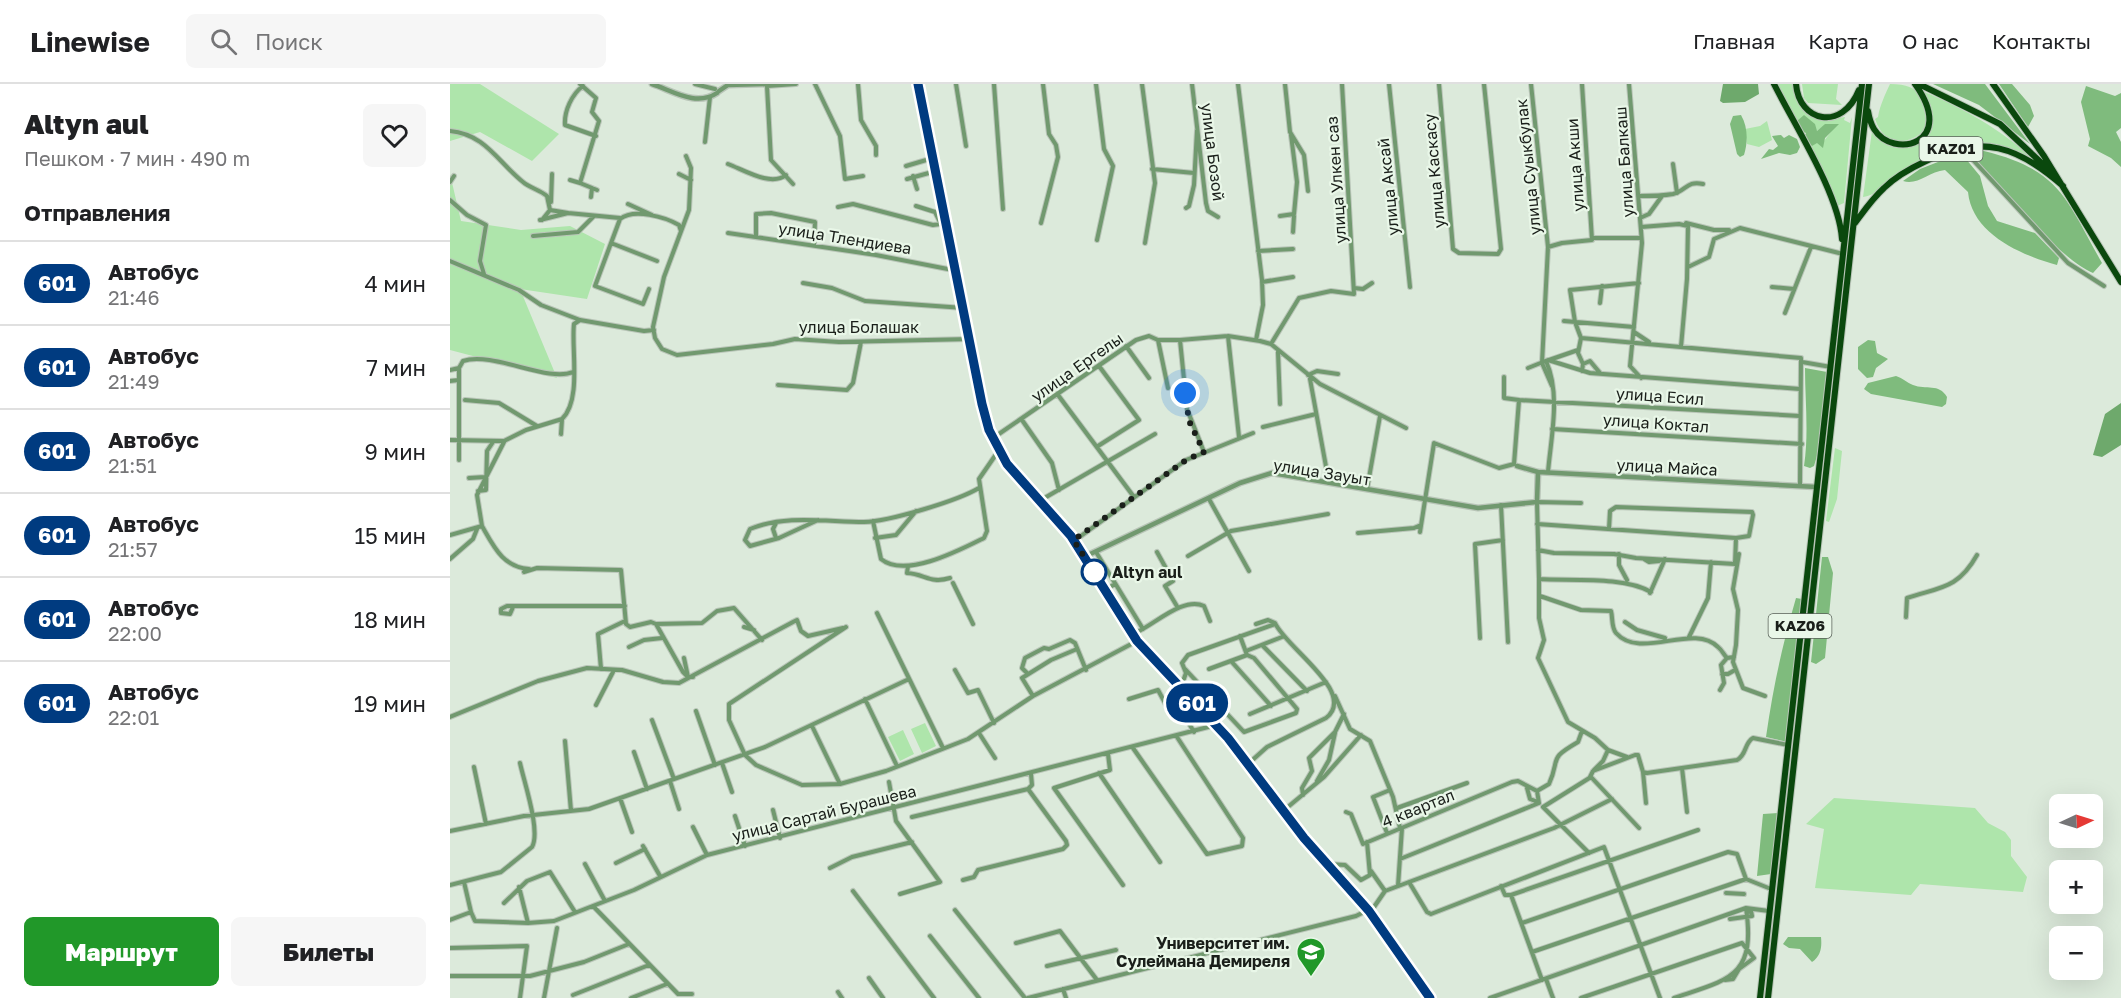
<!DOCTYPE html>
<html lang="ru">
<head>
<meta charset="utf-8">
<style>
  body { margin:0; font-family:"Golos Text",sans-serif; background:#f6f6f6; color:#202124; height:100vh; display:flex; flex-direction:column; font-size:22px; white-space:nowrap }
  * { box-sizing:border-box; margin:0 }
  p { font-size:20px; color:#757577 }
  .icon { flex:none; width:33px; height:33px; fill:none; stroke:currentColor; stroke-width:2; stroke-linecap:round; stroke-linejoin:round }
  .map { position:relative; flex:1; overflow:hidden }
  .drawer { display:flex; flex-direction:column; background:#fff; width:450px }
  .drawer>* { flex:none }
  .badge { padding:0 12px; border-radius:20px; font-size:21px; line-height:39px }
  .needle { width:39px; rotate:86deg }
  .controls { position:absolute; left:1599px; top:710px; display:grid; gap:12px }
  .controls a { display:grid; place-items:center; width:54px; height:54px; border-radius:9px; background:#fff; box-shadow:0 6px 24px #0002; font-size:30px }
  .you { position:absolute; width:30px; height:30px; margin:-15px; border:4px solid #fff; border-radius:50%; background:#1a73e8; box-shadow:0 0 0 9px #1a73e833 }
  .map>.badge { position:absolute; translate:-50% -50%; box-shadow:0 0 0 3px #fff }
  h2 { padding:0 24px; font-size:22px; line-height:54px }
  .round { display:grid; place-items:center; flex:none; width:63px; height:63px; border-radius:9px; background:#f6f6f6 }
  .head { display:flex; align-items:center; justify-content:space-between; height:102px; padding:0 24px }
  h1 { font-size:28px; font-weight:800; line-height:45px }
  .primary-button { display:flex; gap:12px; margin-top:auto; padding:12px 24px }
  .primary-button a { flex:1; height:69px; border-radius:9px; background:#219829; color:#fff; font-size:24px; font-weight:800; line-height:69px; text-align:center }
  .primary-button a+a { background:#f6f6f6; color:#202124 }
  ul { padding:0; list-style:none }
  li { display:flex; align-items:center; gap:18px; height:84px; padding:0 24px; border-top:2px solid #e0e0e0 }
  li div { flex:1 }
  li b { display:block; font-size:22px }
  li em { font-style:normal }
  li .badge { min-width:66px; font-weight:700; text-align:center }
  header { display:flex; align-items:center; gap:36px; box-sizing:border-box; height:84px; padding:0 30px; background:#fff; border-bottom:2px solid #e0e0e0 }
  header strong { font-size:28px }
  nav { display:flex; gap:33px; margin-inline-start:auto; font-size:21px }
  .search { width:420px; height:54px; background:#f6f6f6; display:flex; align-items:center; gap:15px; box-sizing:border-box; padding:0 21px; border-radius:9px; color:#757577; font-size:22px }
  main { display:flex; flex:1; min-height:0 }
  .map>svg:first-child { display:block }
</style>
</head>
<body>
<header>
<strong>Linewise</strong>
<div class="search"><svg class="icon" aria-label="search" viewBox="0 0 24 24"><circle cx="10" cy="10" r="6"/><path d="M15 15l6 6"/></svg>Поиск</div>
<nav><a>Главная</a><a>Карта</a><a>О нас</a><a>Контакты</a></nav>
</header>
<main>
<section class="drawer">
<div class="head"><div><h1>Altyn aul</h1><p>Пешком · 7 мин · 490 m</p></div><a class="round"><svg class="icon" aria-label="heart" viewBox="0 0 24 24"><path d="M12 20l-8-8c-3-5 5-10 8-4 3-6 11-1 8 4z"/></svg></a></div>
<h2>Отправления</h2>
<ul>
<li><span class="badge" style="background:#003b80;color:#fff">601</span><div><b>Автобус</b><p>21:46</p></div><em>4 мин</em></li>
<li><span class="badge" style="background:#003b80;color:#fff">601</span><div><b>Автобус</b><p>21:49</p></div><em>7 мин</em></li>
<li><span class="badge" style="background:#003b80;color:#fff">601</span><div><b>Автобус</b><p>21:51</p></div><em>9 мин</em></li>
<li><span class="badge" style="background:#003b80;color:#fff">601</span><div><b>Автобус</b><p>21:57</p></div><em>15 мин</em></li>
<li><span class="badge" style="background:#003b80;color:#fff">601</span><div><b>Автобус</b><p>22:00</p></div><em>18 мин</em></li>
<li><span class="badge" style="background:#003b80;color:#fff">601</span><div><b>Автобус</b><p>22:01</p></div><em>19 мин</em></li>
</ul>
<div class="primary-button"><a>Маршрут</a><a>Билеты</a></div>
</section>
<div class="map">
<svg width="1671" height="914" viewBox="0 0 1671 914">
  <rect width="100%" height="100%" fill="#dceadb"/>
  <!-- green -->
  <path fill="#aee5ab" d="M0,0H30L109,50L82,77L30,48L0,57Z
    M1328,0H1344C1350,25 1369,39 1395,33L1394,36L1400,39L1402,33L1394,119L1387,122L1356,58L1374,57L1383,45L1372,43L1367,47L1351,35L1347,37Z
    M1352,0H1388L1386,15L1392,21L1358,19L1354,14Z
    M1440,0C1474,0 1472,16 1478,44C1458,62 1435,64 1425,35L1428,33C1430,21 1435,11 1440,0Z
    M1472,7C1518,26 1555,48 1591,82C1542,50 1498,55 1451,88C1439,97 1428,111 1413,113L1422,47C1442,70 1452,67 1478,54C1485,36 1482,24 1472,7Z
    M1317,37L1322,56L1309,63L1297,60L1295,45L1310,42Z
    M0,90L11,137L71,146L120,142L155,160L137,215L70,205L107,294L0,266Z
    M1385,364L1392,367L1387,415L1379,438L1376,437Z
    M475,639L486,662L472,669L461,645Z
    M453,646L464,670L450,677L438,653Z
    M1384,714L1525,724L1538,739L1555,748L1561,756V772L1577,793L1573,808L1470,800L1461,811L1365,804L1374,745L1356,740Z"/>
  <!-- forest -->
  <path fill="#7fbb7d" d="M1483,0H1535L1580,60L1529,21Z
    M1549,0H1562L1580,21L1584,32L1578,43Z
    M1636,2L1665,12L1671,9V44L1666,48L1671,58V83L1661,74L1638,62L1640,55L1631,18Z
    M1291,31C1298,43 1298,58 1294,71L1290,73L1287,70L1280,40L1283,32Z
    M1354,31L1365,40L1367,47L1375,40H1389L1375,54L1373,64L1367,59L1362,62L1354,53L1356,49L1350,47L1347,37Z
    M1331,51L1334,54L1339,51L1347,55L1350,63L1347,69L1340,71L1329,69L1311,75L1319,65L1323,66L1328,62L1322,52Z
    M1534,67C1611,86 1616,115 1652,179L1643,189C1608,174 1547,101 1521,69Z
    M1511,69L1530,92L1538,122L1547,137L1585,149L1609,174L1607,181C1571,171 1522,150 1518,108L1495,86C1478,88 1467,102 1453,97L1470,85Z
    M1418,256L1425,257L1427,269L1438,275L1426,284L1423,293L1417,294L1408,285V263Z
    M1355,284L1377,288L1369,365L1364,382L1360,384L1354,382C1359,349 1355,317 1355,284Z
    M1446,292C1453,294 1457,299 1463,301C1476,306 1489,299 1497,313L1496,320L1492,323L1421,310L1414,305L1418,299Z
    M1372,473H1378L1383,489L1375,574L1366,580L1361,578Z
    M1346,514L1352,515L1337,658L1316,653C1323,604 1332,562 1346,514Z
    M1328,729L1321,790L1307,792L1313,730Z
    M1338,853H1371C1372,863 1371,872 1362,878L1350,865L1339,864L1333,860Z"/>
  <!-- water -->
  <path fill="#6ea96c" d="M1273,0H1308L1309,10L1295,18L1273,19L1270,17Z
    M1671,319V361L1652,373L1643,371L1655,330Z"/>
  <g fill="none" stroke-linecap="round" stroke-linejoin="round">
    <!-- minor casing -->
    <g stroke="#b9c5b8" stroke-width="6">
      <path id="minor" d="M130,0L146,14L142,28L149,37L130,99L147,106
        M245,0L265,5
        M365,0L390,52L395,95L413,92
        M408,0L411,36L426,62V71
        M506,0L516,62
        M544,0L553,125
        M646,0L654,65L663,82L647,156
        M692,0L705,99L695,159
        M742,0L756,119L758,127L768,133
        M788,0L812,196L813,221L806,256
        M835,0L840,48L854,71L858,107
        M939,0L960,203
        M989,0L1003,165L1009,169L1048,170L1051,165L1034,0
        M1081,0L1098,163L1092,279L1102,302
        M1179,0L1192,159L1180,282L1191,294
        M133,2C122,10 114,27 115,41L146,52
        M0,47C35,50 48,78 73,98C80,104 90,106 97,112L100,126L118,129
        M255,58L260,13
        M1511,63L1618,179L1654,202
        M236,72L241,84L239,126L214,193L203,243L205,254L212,265L227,271L323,260L345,255L389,258L521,255
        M278,80C294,86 321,103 336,91
        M1223,80L1227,109
        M456,82L483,74
        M702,85L744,89
        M229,90L241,96
        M463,92L467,105
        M457,95L486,87
        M120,96L130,99
        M0,98L4,92
        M343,100L321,76L317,2L346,0
        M1188,112C1200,112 1211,112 1223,110C1236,107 1237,96 1253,100
        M141,113L142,104
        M0,116L17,131L36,141L30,177L34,190
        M101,118L102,90
        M178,120L202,131
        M466,122L485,128L491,140
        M388,123L403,120L483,141L498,139
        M736,124L739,122L744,101L747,46
        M830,132L844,130L847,98L841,51
        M1190,134L1199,130L1212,112
        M90,136L118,129L170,134
        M92,136L100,126
        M591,139L608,73L606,61L599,50L593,0
        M1236,139L1264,146H1279
        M1191,143L1229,140L1238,142L1237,195L1231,263
        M843,148L844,132
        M278,149L426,171L508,187
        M83,152L128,148L144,132
        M306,152V130L321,129L365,138L364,161
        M1142,154H1191
        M161,159L207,177
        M1098,163L1112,159L1142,156L1132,0
        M808,167L843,165
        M0,177L69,206L91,221L130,236L194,247L204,246
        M1238,183L1259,173L1264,155L1290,144L1393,170
        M812,198L843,193
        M353,199L382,204L415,217L514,224
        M1322,203L1344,205
        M904,204L913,205L922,199
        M199,205L193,220L145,202L170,135C184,124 215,133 229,141L231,147
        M1150,219L1152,202
        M1335,229L1361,163
        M1114,237L1184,243
        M1184,248L1199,258
        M778,252L789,353
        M1131,254L1351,274L1350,401
        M708,256L718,304
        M730,256L737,325L754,368
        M821,260L849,214L881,207L904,210L892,0
        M676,262L699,294
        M828,268L830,320
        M1099,276L1128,266
        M1096,277C1111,310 1101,353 1098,388
        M1352,278L1381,283
        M1133,280L1140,277L1150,289
        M1078,284L1098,276L1140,289L1350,305
        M0,286L9,284
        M1132,287L1133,280L1128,269L1131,254L1125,238L1120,206L1189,199
        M858,291L867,287L888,290
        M1054,293V314L1069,316L1064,380
        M860,295L879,399
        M0,297L9,296
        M328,301L397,306L403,299L411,258
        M608,311L684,413
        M15,316L49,319L87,342
        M1069,316L1350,332
        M572,336L602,379L609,406
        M813,343L866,330
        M1102,345L1352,360
        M111,350L112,335
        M543,354L686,256L699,252L708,256H730L778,252L810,257L821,260L870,300L956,344
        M0,356L54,357L76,346L112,335C132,316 121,264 124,240L130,236
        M648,362L689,336L649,282
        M9,376V284L13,277C43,267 98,299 123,288
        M19,394L35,393
        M917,405L930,332
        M28,407L36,406L37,367L43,358
        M759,415L799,487
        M591,416L705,350
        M1131,419L1087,418L1089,495C1120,497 1175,492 1201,508
        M1051,421L1058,558
        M368,436L329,454L300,462L295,456L300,445C336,430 377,438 414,438C440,437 507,417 529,404
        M423,437L431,475C455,495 510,466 534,454L537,447L529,395L549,366
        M326,439L323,445L326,454
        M1087,440L1286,454L1299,452L1303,431L1302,428L1166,423L1160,427L1159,445
        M32,442C44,463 53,483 79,485
        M970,448L984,359L1049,384L1064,380
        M908,449L964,444L971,441
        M0,451L32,442L27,411L54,358
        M425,454L446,451L466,427
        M624,457L736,376L803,349
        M1088,466L1104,469L1164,470L1186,474L1285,480L1286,454
        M646,468L693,545
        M707,468L723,497L715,502L728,524
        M1169,470V481L1177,496
        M1289,470L1283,505L1288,526L1286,561L1283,578L1293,604L1315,612
        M738,472L781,447L878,430
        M0,475L23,455L27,445
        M1194,475L1199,478L1209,477
        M458,482L457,489C475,490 480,500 500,494
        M74,488L87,484L171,486L176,540L180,543L201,538L206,540L233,588L238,593H243
        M1089,495V534L1094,556L1088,574L1118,638L1145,654L1158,666L1153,677L1144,686
        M503,499L523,540
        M655,506L665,500
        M1200,509L1215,475
        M1090,512L1131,526L1161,527C1163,534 1161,543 1166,549C1191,577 1243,538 1268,563C1272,566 1274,571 1277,574L1284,573
        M63,523L60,530L51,529V525L57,522H175
        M427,529L493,664
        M1456,533L1457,514C1490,503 1508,505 1527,471
        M1175,538L1187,546L1215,554
        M206,540L252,539L267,527L284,524L312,556
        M294,543L304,546
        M396,543L279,620V636L295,671L306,681L352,701L390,700L436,687L518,655L583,612L687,557
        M684,553L687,548C705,540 734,512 754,522L760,537
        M1239,553L1258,514L1261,478
        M1030,554L1025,460L1053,456
        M812,561L857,607
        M179,563L194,556L212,554
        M796,567L832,553
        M234,574L238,593
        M781,577L821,622
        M151,585L148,550L175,537
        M735,585L794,648L846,629L847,625L804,574L797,571L790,552
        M759,585L797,571
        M505,586L518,609L528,606L544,639
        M578,590L572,584L575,574L594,564L599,565L620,556L625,559L636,586
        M1272,590H1278L1285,586
        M731,603L736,589L732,579L738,571L825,540
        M1270,606L1274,599L1271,581L1277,574
        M583,612L572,594L601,576L627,565
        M885,612L900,645L920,657L943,713L950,744
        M415,615L447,682
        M679,615L708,606L721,630L734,631L744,648
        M146,621L164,586
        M246,627L265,681
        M800,630L876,598
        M0,633L88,597L137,584L172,586L213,598L229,599L343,538L347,536L351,547L358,552L393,544
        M202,636L224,695
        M362,642L390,700
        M529,649L545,674
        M115,657L121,727
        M683,664L757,770L792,762L793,754L727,653
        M1158,666L1177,673
        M184,668L197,705
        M658,670L660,686L604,704L673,801
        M272,679L282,708
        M798,680L817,663L876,634C908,609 836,564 825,539L818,536L806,540
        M24,683L36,740
        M1232,684L1237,728
        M1193,688L1196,719
        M649,689L710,778
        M1140,693L1143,687L1185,671H1188L1193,688L1197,689L1287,676C1297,671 1294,659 1303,654L1338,661
        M220,697L229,725
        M867,697L879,676L885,649
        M439,698L446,737L490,798L450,810
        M1077,704L1080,715L1088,718
        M578,705L582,701L581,690
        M1087,707L1099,700C1111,673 1097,676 1128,658L1132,647
        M853,711L852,704L862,687L859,674L885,648L894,630
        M170,714L182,748
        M1093,723L1141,693L1189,744
        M1093,723L1139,769
        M947,724L1017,699
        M323,726L330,754
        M833,727L874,693L911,651
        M896,728L901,730L913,760L1062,698L1068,697L1087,707L1089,719
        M285,732L295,762
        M462,733L578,705L616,757L617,761L613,765L528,786L524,793L513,796
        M243,743L257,771
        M0,747L74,732L139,725L315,663L459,595
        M937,749L923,713L940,706
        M193,762L210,792
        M950,775L1089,719
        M166,779L195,765
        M135,780L155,817
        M878,780L895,781L911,796L920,791L917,758
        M380,784L402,773L462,758
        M921,787L935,807
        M14,798L21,828
        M959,798L977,828L981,830L1154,763L1210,914
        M0,801L51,788L82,763C91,747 74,698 70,679
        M948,802L952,744
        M1051,802L1055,811H1061L1092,896
        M69,803L78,839
        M403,807L484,914
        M1276,809L1294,810
        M1061,811L1248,746
        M54,819L77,797L100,788L125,828
        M143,822L228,910H242
        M505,826L575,914
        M1280,835L1302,832L1301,827L1297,828
        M0,836L21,828L25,837L78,839L104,837L184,806L257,771L766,641
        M1072,839L1278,768L1287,770L1296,795
        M480,852L529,914
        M566,859L610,847L647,896
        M0,864L77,862L70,914
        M1082,868L1296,795L1321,805
        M597,882L666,866
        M0,892H80L134,878L179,860
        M419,894L433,914
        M1096,895L1103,914
        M613,905L616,914
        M388,908L392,914
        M123,911L199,881
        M94,914L107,844
        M181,914L217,900
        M578,914L906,832L924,823L935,807L1104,744L1162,715
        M1040,914L1296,824L1319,827
        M1131,914L1292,859L1304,874L1289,885L1283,895L1275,896
        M1224,914C1280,895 1306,893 1296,824"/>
    </g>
    <!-- tertiary casing -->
    <g stroke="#b9c5b8" stroke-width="7">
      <path id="tertiary" d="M202,0C223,7 246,23 267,9
        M269,7L278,1L317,0
        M1067,382L1088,388L1367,403
        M634,473L790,399L822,389L1028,424L1087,418L1088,388"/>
    </g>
    <!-- secondary casing -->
    <g stroke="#b9c5b8" stroke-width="7">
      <path id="secondary" d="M468,0L533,320L539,346L557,380L621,452L687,557L778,654L854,754L919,827L980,914"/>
    </g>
    <!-- trunk casing -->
    <g stroke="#b9c5b8" stroke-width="8">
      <path id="trunk" d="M1324,0C1345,42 1389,110 1392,155
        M1346,0C1349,38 1392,48 1409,6
        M1469,0L1550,40L1599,86
        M1543,0L1594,72L1671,198
        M1418,27C1419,33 1421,40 1424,45C1443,76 1508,60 1465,0
        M1405,139C1414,127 1422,115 1434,104C1446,92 1461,84 1476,77C1531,49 1569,63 1613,102
        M1310,914L1412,0
        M1318,914L1419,0"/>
    </g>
    <!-- minor -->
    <use href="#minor" stroke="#71996f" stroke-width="4"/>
    <!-- tertiary -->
    <use href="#tertiary" stroke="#71996f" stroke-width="4.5"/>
    <!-- secondary -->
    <use href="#secondary" stroke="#367335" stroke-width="4.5"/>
    <!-- trunk -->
    <use href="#trunk" stroke="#0a480d" stroke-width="6"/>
  </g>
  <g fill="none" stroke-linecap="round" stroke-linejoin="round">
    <!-- line casing -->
    <g stroke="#fff" stroke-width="14">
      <path id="line" d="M468,0L532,320L539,346L557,380L621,452L687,557L778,654L854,754L919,827L980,914"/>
    </g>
    <!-- line -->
    <use href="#line" stroke="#003b80" stroke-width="9"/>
    <!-- walk -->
    <path stroke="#1a1f1a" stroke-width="6" stroke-dasharray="0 10.8" d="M644,488L624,457L628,453L736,376L754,368L739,337L735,309"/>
  </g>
  <!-- icons -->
  <defs>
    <g id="university-pin" transform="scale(1.5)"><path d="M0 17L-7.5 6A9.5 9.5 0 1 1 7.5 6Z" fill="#219829" stroke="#e9f7e8"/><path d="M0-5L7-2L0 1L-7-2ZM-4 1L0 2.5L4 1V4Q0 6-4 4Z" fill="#fff"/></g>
  </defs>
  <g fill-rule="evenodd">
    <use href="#university-pin" x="861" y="868"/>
  </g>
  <!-- markers -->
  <circle fill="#fff" stroke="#003b80" stroke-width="3" cx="644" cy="488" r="12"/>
  <g text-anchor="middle" stroke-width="4.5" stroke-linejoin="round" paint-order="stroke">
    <!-- shield labels -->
    <g fill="#e9f7e8" stroke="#586058" stroke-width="1.5">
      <rect x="1469.5" y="53" width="63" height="24" rx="4.5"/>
      <rect x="1318.5" y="530" width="63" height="24" rx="4.5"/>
    </g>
    <g font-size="15" font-weight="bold" fill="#1a1f1a">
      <text x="1501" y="70">KАZ01</text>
      <text x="1350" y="547">KАZ06</text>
    </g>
    <!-- street labels -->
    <g font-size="16" fill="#1a1f1a" stroke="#e9f7e8">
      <text transform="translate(763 68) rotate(83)" y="6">улица Бозой</text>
      <text transform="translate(1174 78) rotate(-94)" y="6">улица Балкаш</text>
      <text transform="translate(1125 81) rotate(-94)" y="6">улица Акши</text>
      <text transform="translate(1078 83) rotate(-96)" y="6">улица Суыкбулак</text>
      <text transform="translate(984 87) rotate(-95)" y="6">улица Каскасу</text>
      <text transform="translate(886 96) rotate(-94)" y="6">улица Улкен саз</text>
      <text transform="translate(938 103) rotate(-96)" y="6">улица Аксай</text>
      <text transform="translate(395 154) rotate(9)" y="6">улица Тлендиева</text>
      <text x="409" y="249">улица Болашак</text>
      <text transform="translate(627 283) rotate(-35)" y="6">улица Ергелы</text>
      <text transform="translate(1210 312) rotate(4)" y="6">улица Есил</text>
      <text transform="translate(1206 339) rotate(4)" y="6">улица Коктал</text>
      <text transform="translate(1217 383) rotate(3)" y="6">улица Майса</text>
      <text transform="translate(872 388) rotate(9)" y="6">улица Зауыт</text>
      <text transform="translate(968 724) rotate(-22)" y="6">4 квартал</text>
      <text transform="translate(374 729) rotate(-14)" y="6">улица Сартай Бурашева</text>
    </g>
    <!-- stop labels -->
    <g font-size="16" font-weight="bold" fill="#1a1f1a" stroke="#e9f7e8" text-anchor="start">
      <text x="662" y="494">Altyn aul</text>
    </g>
    <!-- poi labels -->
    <g font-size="16" font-weight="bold" fill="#1a1f1a" stroke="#e9f7e8" text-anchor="end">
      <text x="840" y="865">Университет им.<tspan x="840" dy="18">Сулеймана Демиреля</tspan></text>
    </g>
  </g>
</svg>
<div class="controls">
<a><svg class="needle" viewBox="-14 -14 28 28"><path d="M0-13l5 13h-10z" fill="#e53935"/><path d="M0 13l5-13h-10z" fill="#757577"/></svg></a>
<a>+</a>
<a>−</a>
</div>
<div class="you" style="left:735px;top:309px"></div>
<b class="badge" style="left:747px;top:619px;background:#003b80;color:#fff">601</b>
</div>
</main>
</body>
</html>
